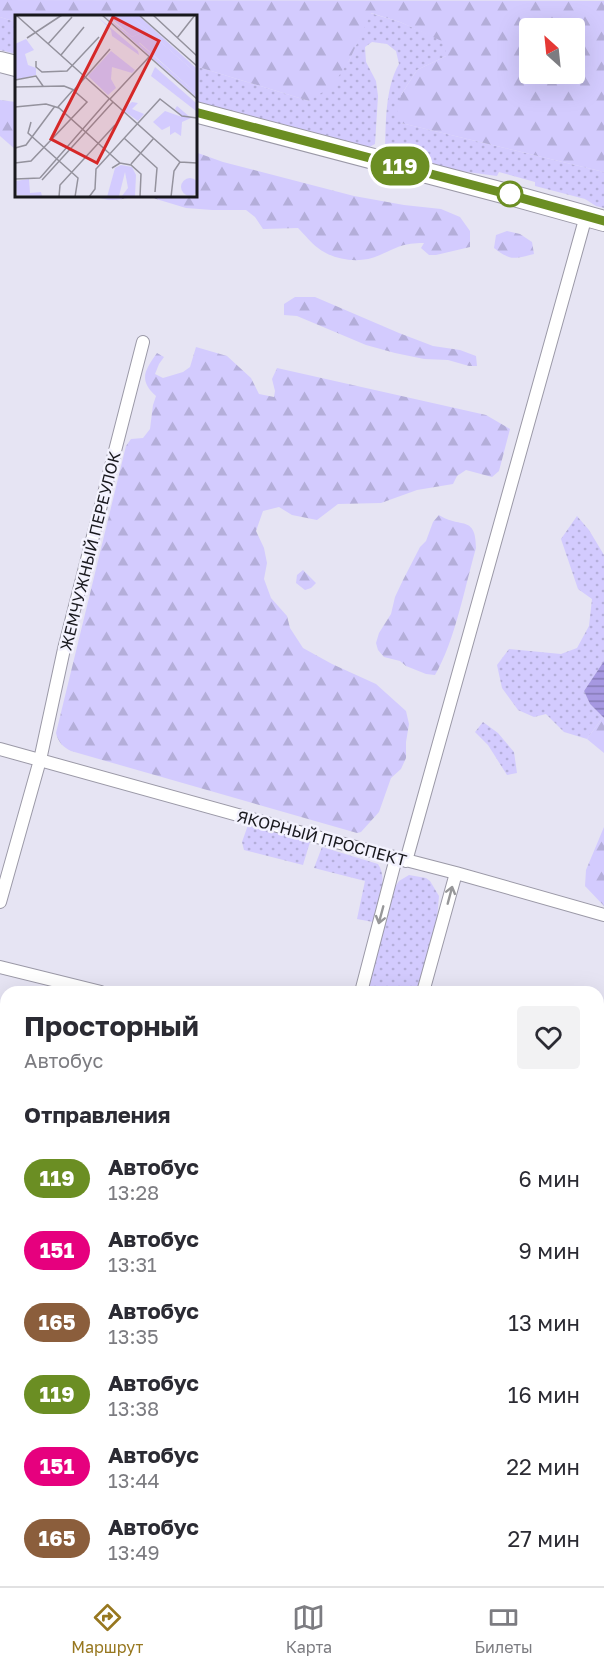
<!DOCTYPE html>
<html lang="ru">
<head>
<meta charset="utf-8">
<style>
  body { margin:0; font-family:"Golos Text",sans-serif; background:#f2f2f3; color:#2b2b33; height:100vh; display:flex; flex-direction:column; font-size:22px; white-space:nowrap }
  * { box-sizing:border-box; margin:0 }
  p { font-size:20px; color:#7c7c81 }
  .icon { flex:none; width:33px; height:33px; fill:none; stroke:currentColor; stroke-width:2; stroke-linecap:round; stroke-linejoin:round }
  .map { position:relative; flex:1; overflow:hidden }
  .panel { position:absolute; left:0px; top:986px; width:604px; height:602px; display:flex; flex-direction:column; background:#fff; border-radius:18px 18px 0 0; box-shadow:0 6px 24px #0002 }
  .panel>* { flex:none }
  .badge { padding:0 12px; border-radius:20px; font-size:21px; line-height:39px }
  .needle { width:39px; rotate:333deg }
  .buttons { position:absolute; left:519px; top:18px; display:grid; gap:12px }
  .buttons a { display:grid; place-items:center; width:66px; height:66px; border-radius:6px; background:#fff; box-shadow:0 6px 24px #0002; font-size:30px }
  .map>.badge { position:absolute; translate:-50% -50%; box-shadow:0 0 0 3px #fff }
  h2 { padding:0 24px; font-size:22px; line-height:54px }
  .round { display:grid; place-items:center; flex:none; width:63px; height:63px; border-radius:6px; background:#f2f2f3 }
  .headline { display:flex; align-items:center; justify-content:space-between; height:102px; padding:0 24px }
  h1 { font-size:28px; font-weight:700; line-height:45px }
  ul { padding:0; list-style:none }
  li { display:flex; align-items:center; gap:18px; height:72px; padding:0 24px }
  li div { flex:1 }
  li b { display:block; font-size:22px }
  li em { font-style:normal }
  li .badge { min-width:66px; font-weight:700; text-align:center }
  .menu { display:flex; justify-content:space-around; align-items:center; height:84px; border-top:2px solid #e1e1e2; background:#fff; font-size:16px; color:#7c7c81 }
  .menu a { display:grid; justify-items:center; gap:3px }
  .menu .on { color:#97771f }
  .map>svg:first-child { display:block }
</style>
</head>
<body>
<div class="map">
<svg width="604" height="1586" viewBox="0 0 604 1586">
  <defs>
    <pattern id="grass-dots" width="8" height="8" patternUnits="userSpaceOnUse" patternTransform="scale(1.5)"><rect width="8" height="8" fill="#d3cbfe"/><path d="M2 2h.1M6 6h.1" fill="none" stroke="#b4aed9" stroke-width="1.8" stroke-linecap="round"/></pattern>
    <pattern id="forest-firs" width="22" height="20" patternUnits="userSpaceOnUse" patternTransform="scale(1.5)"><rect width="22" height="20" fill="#d3cbfe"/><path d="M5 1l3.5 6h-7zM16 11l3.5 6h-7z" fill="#b4aed9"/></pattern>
    <pattern id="water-rules" width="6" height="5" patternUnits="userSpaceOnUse" patternTransform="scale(1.5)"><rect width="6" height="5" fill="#a698e1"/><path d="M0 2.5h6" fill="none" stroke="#867bb6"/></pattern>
  </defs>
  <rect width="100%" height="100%" fill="#e6e4f3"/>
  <!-- grass -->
  <path fill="url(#grass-dots)" d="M370,13L400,22L446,42V56L417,70L401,95V123L604,172V208L596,206L585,199L535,186V182L499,172L497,176L452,170L385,151C386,123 385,88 399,64L396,51L387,44L372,42L365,47L366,62L376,81L378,96L375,144L369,147L195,101V66L309,101L349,61Z
    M0,17L16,22V54L0,50Z
    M577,516L589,530L604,555V661L584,691L590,704L603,717L587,739L564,732L546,714L534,717L518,710L502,688L497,665L509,649L561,654L577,648L589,626L592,599L578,589L561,539Z
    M483,722L498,733L514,752L517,773L507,775L488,745L475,732Z
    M248,825L310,842L303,865L244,850L242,842Z
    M322,847L378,864C389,880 377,906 373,922L357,919L365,881L314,868Z
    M409,875L426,878L430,881L439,896L437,919L417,991L366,992L395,887L399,881Z
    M207,1581H256L255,1586H206Z"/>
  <!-- forest -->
  <path fill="url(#forest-firs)" fill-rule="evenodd" d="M0,0L604,1V172L401,123L397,110L401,95L417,70L446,56V43L400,22L371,13L349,61L332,86L309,101L195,66V16H16V22L0,17ZM530,28H574V74H530Z
    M0,100L16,102V150L0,136Z
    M195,152L223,162L354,196L404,205L441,209L460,217L470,231V247L436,255H429L421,248L424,243C403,243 398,247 380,255C361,264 335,261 318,248C311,243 305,235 298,228L263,229L255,217L246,210H212L186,208L143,195H195Z
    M92,195H139C122,200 109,203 92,195Z
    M507,231L520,234L532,242L534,254C514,259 511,261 494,248L496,235Z
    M295,297H315L399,333L433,346L460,350L476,356L477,366H469L448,360L424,359L395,353L366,345L297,316L284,315V304Z
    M196,347L227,356L251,378L259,394L274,397L275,391L272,379L277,368L486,415L510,429L499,471L492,477L466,470L457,476L453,484L417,490L381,503L338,504L317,520L292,515L279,507L263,511L256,531L264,548L267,563L264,579L271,598L287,616L290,628L303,648L332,664L376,684L406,711L409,724L406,742V758L401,769L391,778L379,812L361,832L357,833L71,751C63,747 58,742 56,733L126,446L131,439L143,438L150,429L153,405L156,396C138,380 145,370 157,353L164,357L159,364L155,374L163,378L183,372L190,367Z
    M439,515C460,529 476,514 476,548C465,586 455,641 435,675L426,674L406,666L400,661L384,657L378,650L376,643L379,633L391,614L395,597L403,580L420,547L426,541L433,522Z
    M303,570L316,583L311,588L305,590L296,583L297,575Z
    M603,717L604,718V753L587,739Z
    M604,827V906L585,886L586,870Z"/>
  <!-- water -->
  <path fill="url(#water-rules)" d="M604,661V718L590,704L584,691Z"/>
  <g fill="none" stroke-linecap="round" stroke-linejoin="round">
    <!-- street casing -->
    <g stroke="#9b99a7" stroke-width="14">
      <path id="street" d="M0,749L317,837L456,873L604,915
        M406,861L586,216
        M0,902L40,760L64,649L143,342
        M0,967L101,992
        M361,992L396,858
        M423,992L456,873
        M0,1233L6,1235
        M598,1393L604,1394
        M5,1586L6,1581
        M200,1586L202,1581
        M263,1586L264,1581
        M451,1586L452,1581"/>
    </g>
    <!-- primary casing -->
    <g stroke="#9b99a7" stroke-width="22">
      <path id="primary" d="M0,62L16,66
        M195,112L507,194L604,221"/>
    </g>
    <!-- street -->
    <use href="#street" stroke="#fff" stroke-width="12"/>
    <!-- primary -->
    <use href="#primary" stroke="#fff" stroke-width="20"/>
  </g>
  <!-- one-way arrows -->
  <defs><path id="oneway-shaft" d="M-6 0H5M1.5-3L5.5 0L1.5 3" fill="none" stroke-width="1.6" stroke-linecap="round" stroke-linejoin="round" transform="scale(1.5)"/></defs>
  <g stroke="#979799">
    <use href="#oneway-shaft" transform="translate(450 895) rotate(-75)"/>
    <use href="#oneway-shaft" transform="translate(381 915) rotate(105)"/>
  </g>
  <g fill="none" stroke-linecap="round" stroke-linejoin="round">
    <!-- line casing -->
    <g stroke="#fff" stroke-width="14">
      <path id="line" d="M195,112L507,194L604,221"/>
    </g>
    <!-- line -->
    <use href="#line" stroke="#6b8e23" stroke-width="9"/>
  </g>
  <!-- markers -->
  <circle fill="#fff" stroke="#6b8e23" stroke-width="3" cx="510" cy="194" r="12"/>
  <g text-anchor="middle" stroke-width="5" stroke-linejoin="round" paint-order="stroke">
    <!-- street labels -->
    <g font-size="16" fill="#18181d" stroke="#f3f2fe">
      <text transform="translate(90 551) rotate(-76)" y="6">ЖЕМЧУЖНЫЙ ПЕРЕУЛОК</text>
      <text transform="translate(322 838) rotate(15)" y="6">ЯКОРНЫЙ ПРОСПЕКТ</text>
    </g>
  </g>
  <!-- overview -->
  <g transform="translate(15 15)">
    <rect width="182" height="182" fill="#e6e4f3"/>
    <path d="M89,0L117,22L126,18L130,23L124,28L181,78V82ZM115,0H123L181,53V58ZM11,24L19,35L10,39L13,50L21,53V60L0,65V29Z" fill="#d3cbfe"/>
    <path d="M93,0H115L181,58V78L124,27L130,23L126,18L117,22ZM83,2L123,36L124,40L97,21L96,15ZM96,36L120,55L117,58L97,52L96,64L101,73L93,80L73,61ZM140,52L181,88V96L136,61ZM117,87L123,88L117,94L129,99L123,106L108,95ZM162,91L176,103L167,107L166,121L160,117L155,120V111L147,115L138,107L150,96L167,102L160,94ZM106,150L117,152L121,160L120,181H107L113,173L110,157L104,181L92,182L100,153ZM166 172a9 9 0 1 1 18 0a9 9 0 1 1-18 0Z" fill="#d3cbfe"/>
    <path d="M14,164L15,178L26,177L27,181L2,180L1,166Z" fill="#d3cbfe"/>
    <path fill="none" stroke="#94929d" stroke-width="1.5" d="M1,0L165,147L182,148M87,0L182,84M124,0L182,51M138,0L182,41M12,23L47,0M162,23L180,0M33,29L57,2M46,40L69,12M21,46V52L27,57L52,56L84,22M0,65L21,61L28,71M0,72L49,71L59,75L95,34M95,84L134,42M0,92L31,89L44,93L105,148M16,107L13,118L63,163L60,182M109,123L142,153L140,177M0,133L11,130L40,91M0,148L16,146L72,87L58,75L43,92M116,149L139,123M97,153L105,148L116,150L126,159L125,182M0,160V180M25,163L94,84M0,164L25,163M27,165L98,87M44,182L45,170L100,110M74,182L80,174L81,154L145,84L167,101L182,103M156,182L159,156L165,147"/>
    <path fill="#d62828" fill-opacity="0.15" stroke="#d62828" stroke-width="3" d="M98,2L144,26L82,148L36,124Z"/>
    <rect width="182" height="182" fill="none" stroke="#18181d" stroke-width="3"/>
  </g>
</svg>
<div class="buttons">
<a><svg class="needle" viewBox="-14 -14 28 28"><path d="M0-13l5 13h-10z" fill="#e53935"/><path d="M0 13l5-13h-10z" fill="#7c7c81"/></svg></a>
</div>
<b class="badge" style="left:400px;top:166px;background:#6b8e23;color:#fff">119</b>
<section class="panel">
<div class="headline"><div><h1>Просторный</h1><p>Автобус</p></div><a class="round"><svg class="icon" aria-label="heart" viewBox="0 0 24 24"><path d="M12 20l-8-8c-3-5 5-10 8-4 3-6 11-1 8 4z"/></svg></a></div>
<h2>Отправления</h2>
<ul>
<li><span class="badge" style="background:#6b8e23;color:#fff">119</span><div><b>Автобус</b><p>13:28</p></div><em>6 мин</em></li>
<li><span class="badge" style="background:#e6007e;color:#fff">151</span><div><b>Автобус</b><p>13:31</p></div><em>9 мин</em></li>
<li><span class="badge" style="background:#8b5e3c;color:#fff">165</span><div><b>Автобус</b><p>13:35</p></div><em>13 мин</em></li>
<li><span class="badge" style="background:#6b8e23;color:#fff">119</span><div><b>Автобус</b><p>13:38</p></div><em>16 мин</em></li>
<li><span class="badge" style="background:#e6007e;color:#fff">151</span><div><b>Автобус</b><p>13:44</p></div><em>22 мин</em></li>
<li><span class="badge" style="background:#8b5e3c;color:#fff">165</span><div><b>Автобус</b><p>13:49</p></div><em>27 мин</em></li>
</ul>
</section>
</div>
<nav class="menu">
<a class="on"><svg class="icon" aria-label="directions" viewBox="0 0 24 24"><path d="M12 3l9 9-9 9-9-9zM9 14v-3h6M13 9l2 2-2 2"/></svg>Маршрут</a>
<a><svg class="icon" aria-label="map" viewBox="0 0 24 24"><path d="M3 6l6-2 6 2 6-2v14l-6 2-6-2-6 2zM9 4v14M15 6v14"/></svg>Карта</a>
<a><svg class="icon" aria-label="tickets" viewBox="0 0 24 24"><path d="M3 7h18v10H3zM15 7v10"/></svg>Билеты</a>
</nav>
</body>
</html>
